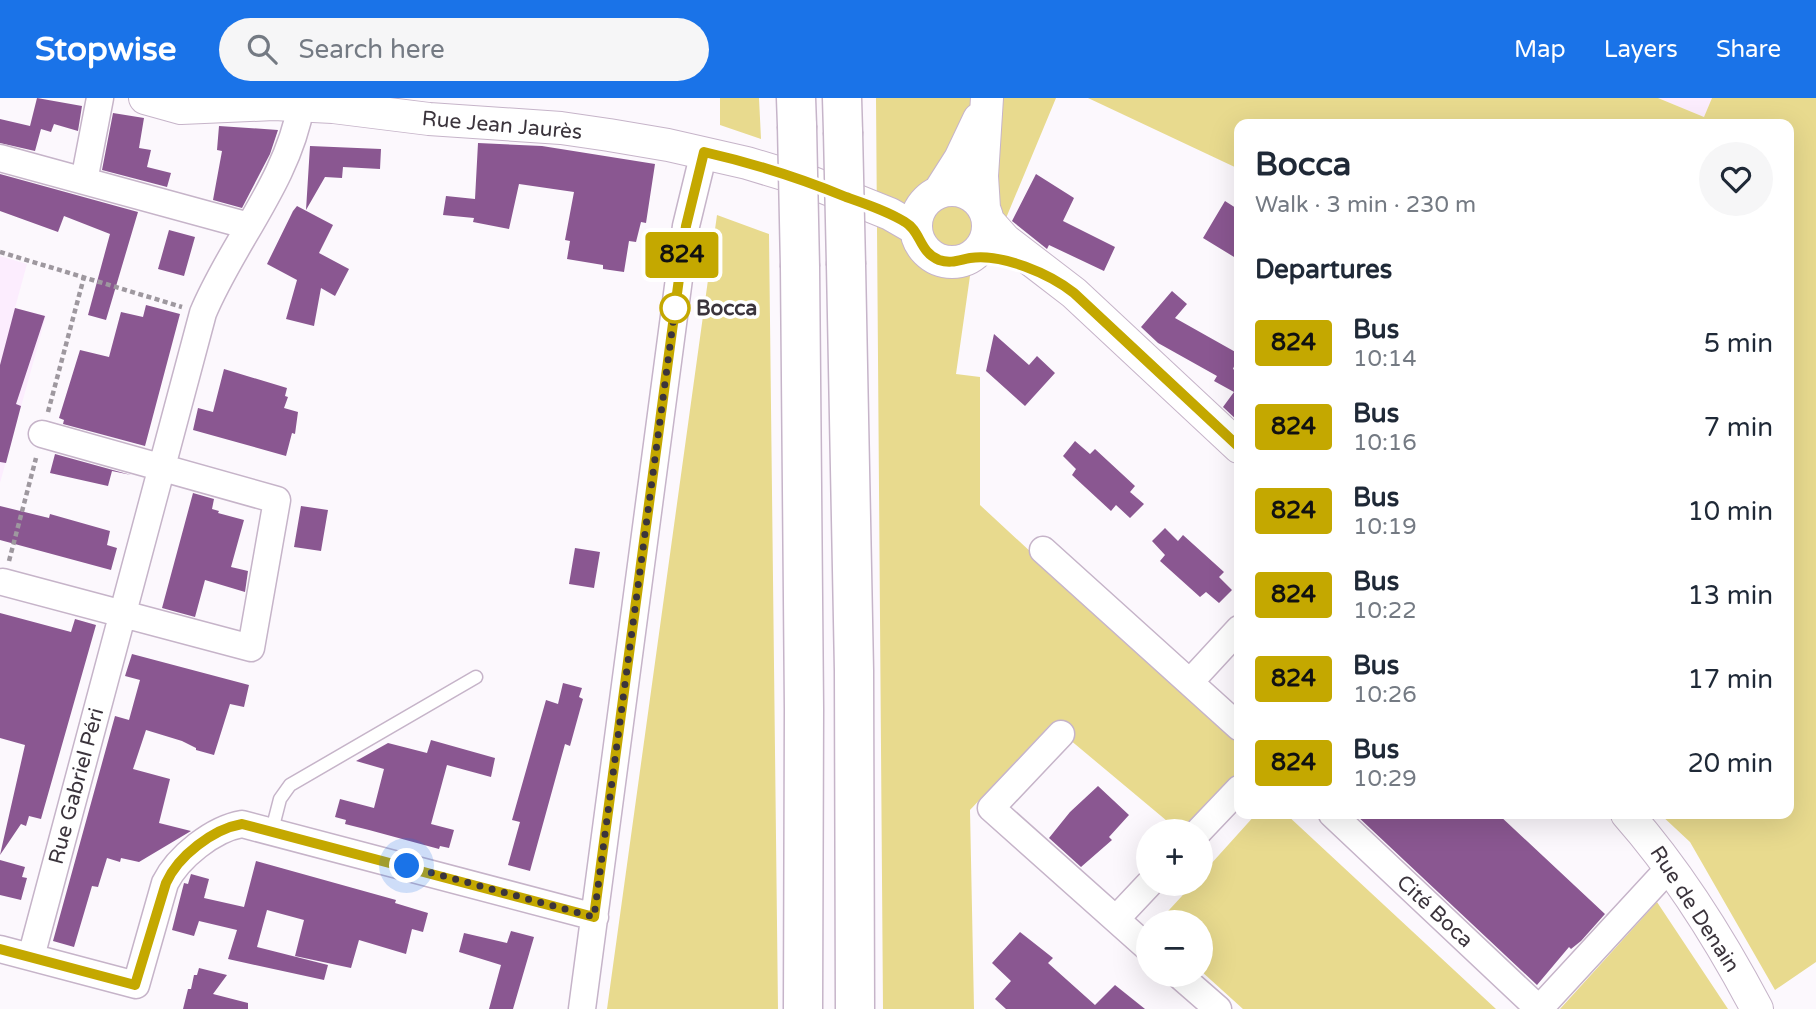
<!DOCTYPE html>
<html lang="en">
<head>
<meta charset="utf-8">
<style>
  body { margin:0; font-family:"Varela Round",sans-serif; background:#f6f6f7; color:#1f2937; height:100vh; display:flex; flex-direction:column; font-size:26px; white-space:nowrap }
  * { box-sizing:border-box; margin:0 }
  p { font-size:23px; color:#747a83 }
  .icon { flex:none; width:38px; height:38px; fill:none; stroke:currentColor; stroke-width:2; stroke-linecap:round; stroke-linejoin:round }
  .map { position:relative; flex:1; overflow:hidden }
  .panel { position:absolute; left:1234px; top:21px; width:560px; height:700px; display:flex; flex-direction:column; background:#fff; border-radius:14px; box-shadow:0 7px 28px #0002 }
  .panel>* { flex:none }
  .badge { padding:0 14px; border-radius:5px; font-size:24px; line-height:46px }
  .controls { position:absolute; left:1136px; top:721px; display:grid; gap:14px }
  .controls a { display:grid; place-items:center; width:77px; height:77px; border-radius:50%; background:#fff; box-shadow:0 7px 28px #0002; font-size:35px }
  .you { position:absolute; width:35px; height:35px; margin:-18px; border:5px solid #fff; border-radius:50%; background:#1a73e8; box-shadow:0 0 0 10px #1a73e833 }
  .map>.badge { position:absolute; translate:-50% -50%; box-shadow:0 0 0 4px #fff }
  h2 { padding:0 21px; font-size:26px; line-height:63px }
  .round { display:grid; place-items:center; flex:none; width:74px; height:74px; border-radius:37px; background:#f6f6f7 }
  .overview { display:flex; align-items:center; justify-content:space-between; height:119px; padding:0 21px }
  h1 { font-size:33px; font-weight:800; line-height:52px }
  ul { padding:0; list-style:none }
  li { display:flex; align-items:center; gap:21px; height:84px; padding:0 21px }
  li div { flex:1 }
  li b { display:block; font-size:26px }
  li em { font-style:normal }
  li .badge { min-width:77px; font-weight:700; text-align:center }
  header { display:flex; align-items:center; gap:42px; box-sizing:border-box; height:98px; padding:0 35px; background:#1a73e8; color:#fff }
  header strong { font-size:33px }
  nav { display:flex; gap:38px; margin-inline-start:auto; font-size:24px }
  .search { width:490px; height:63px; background:#f6f6f7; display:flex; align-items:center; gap:18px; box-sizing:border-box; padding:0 24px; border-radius:38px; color:#747a83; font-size:26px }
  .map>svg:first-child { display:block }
</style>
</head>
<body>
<header>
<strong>Stopwise</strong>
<div class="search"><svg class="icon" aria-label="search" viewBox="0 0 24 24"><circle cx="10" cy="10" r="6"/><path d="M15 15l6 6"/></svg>Search here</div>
<nav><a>Map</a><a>Layers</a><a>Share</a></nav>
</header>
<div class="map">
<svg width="1816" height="911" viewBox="0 0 1816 911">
  <rect width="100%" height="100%" fill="#fcf8fd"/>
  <!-- built -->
  <path fill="#fcedfe" d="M1658,0H1712L1704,19Z
    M0,158L27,166L15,210L46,218L0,385Z"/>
  <!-- green -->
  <path fill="#e8da8e" d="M720,0H759L761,41L720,27Z
    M876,0H1056L1004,125L970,178L956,276L980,279V407L1239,647V673L1179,733L1051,626L970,712L974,911H883Z
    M1088,0H1658L1704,19L1712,0H1816V864L1775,892L1690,744L1660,716H1788V26H1239V71Z
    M717,117L769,136L778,911H607Z
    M1256,716H1286L1496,911H1243L1201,873L1200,824H1158L1193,786H1200L1201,777Z
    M1657,804L1728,911H1560Z"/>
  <!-- building -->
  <path fill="#8a5791" d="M37,0L82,8L78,33L54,26L51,34L41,31L35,53L0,45V21L30,28Z
    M113,15L144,20L139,50L151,52L147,69L171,75L167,89L102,72Z
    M219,28L278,32L270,56L242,110L213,102L222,53L217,52Z
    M478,45L542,48L655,66L646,125L641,124L636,144L629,143L624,174L603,171V167L567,161L570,143L565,142L574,94L519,86L509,131L473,124L474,120L443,117L446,98L475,101Z
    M310,48L381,51L380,71L343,69L342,80L325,79L306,112Z
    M0,76L138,114L106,222L88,217L110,136L64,118L58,134L0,113Z
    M1036,76L1074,100L1063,123L1115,149L1104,173L1049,147L1047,151L1012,123Z
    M1225,103L1239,112V162L1203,140Z
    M297,108L333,127L319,155L349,171L335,198L321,190L314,228L286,221L297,182L267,166L293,113Z
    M169,132L195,139L184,178L158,171Z
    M1172,193L1187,206L1175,220L1239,256L1233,271L1239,275V324L1223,309L1234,294L1214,283L1217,278L1158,245L1141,229Z
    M146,207L180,216L145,348L63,326L64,322L59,320L80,252L109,259L121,214L143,219Z
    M15,210L45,218L16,306L21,308L6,365L0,364V267Z
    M994,236L1029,267L1037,258L1055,275L1025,308L986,273Z
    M224,271L287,290L285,298L288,299L284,310L298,314L295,336L292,335L286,358L193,332L198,310L213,314Z
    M1075,343L1090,356L1095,351L1135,388L1130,394L1144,406L1130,420L1116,407L1111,413L1072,377L1076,371L1063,358Z
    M55,356L131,377L112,373L108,388L50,375Z
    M193,395L214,401L212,411L219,413L218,415L244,422L231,469L248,473L245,494L205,482L195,519L162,510Z
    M0,408L49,420L50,416L110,433L107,447L117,450L111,472L0,442Z
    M301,408L328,412L321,453L294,449Z
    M1165,430L1178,443L1183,437L1224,474L1219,479L1232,492L1219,505L1206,494L1200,499L1160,463L1165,457L1152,443Z
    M575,450L600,454L594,490L569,486Z
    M0,515L71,534L75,521L96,527L41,721L29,718L26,728L21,726L0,757L25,647L0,640Z
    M132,556L249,587L244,609L230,606L214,657L196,652V650L182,643L146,632L133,671L170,681L159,725L191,733L139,764L121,760L120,764L107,760L98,789L92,788L74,849L53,843L115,618L129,622L140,582L125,578Z
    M563,585L582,590L579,599L583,601L570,648L565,646L530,773L508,767L520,724L512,722L546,602L558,606Z
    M431,642L495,660L491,679L447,667L431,726L454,732L449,750L440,748L439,751L369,732L345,726L346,722L335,719L340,701L374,710L384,671L356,663L388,645L427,655Z
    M1098,688L1129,717L1109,739L1112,742L1081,769L1049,740L1070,714Z
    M1355,716H1498L1605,816L1581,843L1571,851L1569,849L1537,887Z
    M0,762L25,769L22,779L27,780L21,802L0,797Z
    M256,763L396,802L395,805L428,815L423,834L412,831L406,856L359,842L351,870L295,858L304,822L267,812L257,849L328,867L324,882L228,861L237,832L199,823L194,838L172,832L184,785L188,786L191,776L209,781L204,800L244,809Z
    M511,833L534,839L513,911H489L501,867L459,854L464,835L507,845Z
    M1020,834L1053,860L1048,865L1095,907L1115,887L1145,911H1006L995,901L1011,883L992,865Z
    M199,870L227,877L213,896L248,905V911H183L188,891H191L194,877H197Z"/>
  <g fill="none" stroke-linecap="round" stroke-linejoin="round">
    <!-- service casing -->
    <g stroke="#c6b4c9" stroke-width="15">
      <path id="service" d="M272,732L280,701L290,687L476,579"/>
    </g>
    <!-- minor casing -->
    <g stroke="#c6b4c9" stroke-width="29">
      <path id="minor" d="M0,60L249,128
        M84,83L100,0
        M1043,452L1239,629
        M3,484L251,550L277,402L42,336
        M1191,583L1239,531
        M1061,636L991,710L1148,850
        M1332,716L1539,911
        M1199,733L1239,691
        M1116,821L1149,786
        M0,851L136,887L165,785C178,759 213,731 242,726L595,819
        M31,859L203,215C232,145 288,83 301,7
        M1179,877L1218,911
        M582,911L686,128L704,54
        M1539,911L1670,769"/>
    </g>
    <!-- tertiary casing -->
    <g stroke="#c6b4c9" stroke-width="34">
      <path id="tertiary" d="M145,0L181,10L274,6L333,9L429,21L561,30L609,37L668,47L747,65L813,85L890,116L916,131
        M916 128a36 36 0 1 1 72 0a36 36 0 1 1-72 0Z
        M939,94L960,61L979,21
        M984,110L982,78L987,0
        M988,123L1005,142L1074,195L1239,349
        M1627,716C1679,775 1720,841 1757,911"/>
    </g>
    <!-- motorway casing -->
    <g stroke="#c6b4c9" stroke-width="41">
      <path id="motorway" d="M796,0L797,28
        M842,0L843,34
        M846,167L854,573L855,911
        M800,169L804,611L803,911"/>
    </g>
    <!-- path -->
    <path stroke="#9e989f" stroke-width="4.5" stroke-dasharray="5 3.5" stroke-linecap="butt" d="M0,154L182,209
      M48,314L84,179
      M9,463L36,360"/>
    <!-- service -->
    <use href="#service" stroke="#fff" stroke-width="12"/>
    <!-- minor -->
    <use href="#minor" stroke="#fff" stroke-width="26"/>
    <!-- tertiary -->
    <use href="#tertiary" stroke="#fff" stroke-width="32"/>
    <!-- motorway -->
    <use href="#motorway" stroke="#fff" stroke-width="38"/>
    <!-- motorway-bridge casing -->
    <g stroke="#c6b4c9" stroke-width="41" stroke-linecap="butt">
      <path id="motorway-bridge" d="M797,28L800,169
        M843,34L846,167"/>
    </g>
    <!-- motorway-bridge -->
    <use href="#motorway-bridge" stroke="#fff" stroke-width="38"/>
  </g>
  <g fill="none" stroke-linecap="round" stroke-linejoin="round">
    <!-- line casing -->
    <g stroke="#fff" stroke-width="16">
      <path id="line" d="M0,851L135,887L166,785C178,758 213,731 242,726L594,819L686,128L704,54C752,65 800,80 846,99C866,106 887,113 905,124C921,133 919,154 939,162C951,166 959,162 970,160C1002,155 1050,176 1074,195L1239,349"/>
    </g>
    <!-- line -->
    <use href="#line" stroke="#c4a800" stroke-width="10"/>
    <!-- walk -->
    <path stroke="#3b343c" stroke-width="7" stroke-dasharray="0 12.6" d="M407,768L594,819L675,210"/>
  </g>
  <!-- markers -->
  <circle fill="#fff" stroke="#c4a800" stroke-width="3.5" cx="675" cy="210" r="14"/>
  <g text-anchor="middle" stroke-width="7" stroke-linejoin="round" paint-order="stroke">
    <!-- street labels -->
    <g font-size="21" fill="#3b343c" stroke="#fff">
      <text transform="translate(502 27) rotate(5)" y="7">Rue Jean Jaurès</text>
      <text transform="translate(76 688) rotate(-75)" y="7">Rue Gabriel Péri</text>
      <text transform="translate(1695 811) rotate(57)" y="7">Rue de Denain</text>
      <text transform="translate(1435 813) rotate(43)" y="7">Cité Boca</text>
    </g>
    <!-- stop labels -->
    <g font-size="21" font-weight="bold" fill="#3b343c" stroke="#fff" text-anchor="start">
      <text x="696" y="217">Bocca</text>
    </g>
  </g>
</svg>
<div class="controls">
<a>+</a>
<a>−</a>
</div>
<div class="you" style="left:407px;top:768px"></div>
<b class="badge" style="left:682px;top:157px;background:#c4a800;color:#111">824</b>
<section class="panel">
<div class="overview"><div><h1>Bocca</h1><p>Walk · 3 min · 230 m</p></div><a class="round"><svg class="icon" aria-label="heart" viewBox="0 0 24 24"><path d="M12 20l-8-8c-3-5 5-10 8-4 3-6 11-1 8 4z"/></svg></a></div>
<h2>Departures</h2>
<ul>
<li><span class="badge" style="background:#c4a800;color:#111">824</span><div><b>Bus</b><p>10:14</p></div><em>5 min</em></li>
<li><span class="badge" style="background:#c4a800;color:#111">824</span><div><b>Bus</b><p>10:16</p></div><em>7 min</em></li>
<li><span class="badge" style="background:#c4a800;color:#111">824</span><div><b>Bus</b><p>10:19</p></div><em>10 min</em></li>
<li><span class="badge" style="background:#c4a800;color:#111">824</span><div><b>Bus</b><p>10:22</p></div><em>13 min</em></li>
<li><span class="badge" style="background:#c4a800;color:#111">824</span><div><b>Bus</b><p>10:26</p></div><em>17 min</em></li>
<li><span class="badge" style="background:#c4a800;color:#111">824</span><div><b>Bus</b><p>10:29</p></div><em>20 min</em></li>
</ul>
</section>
</div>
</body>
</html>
